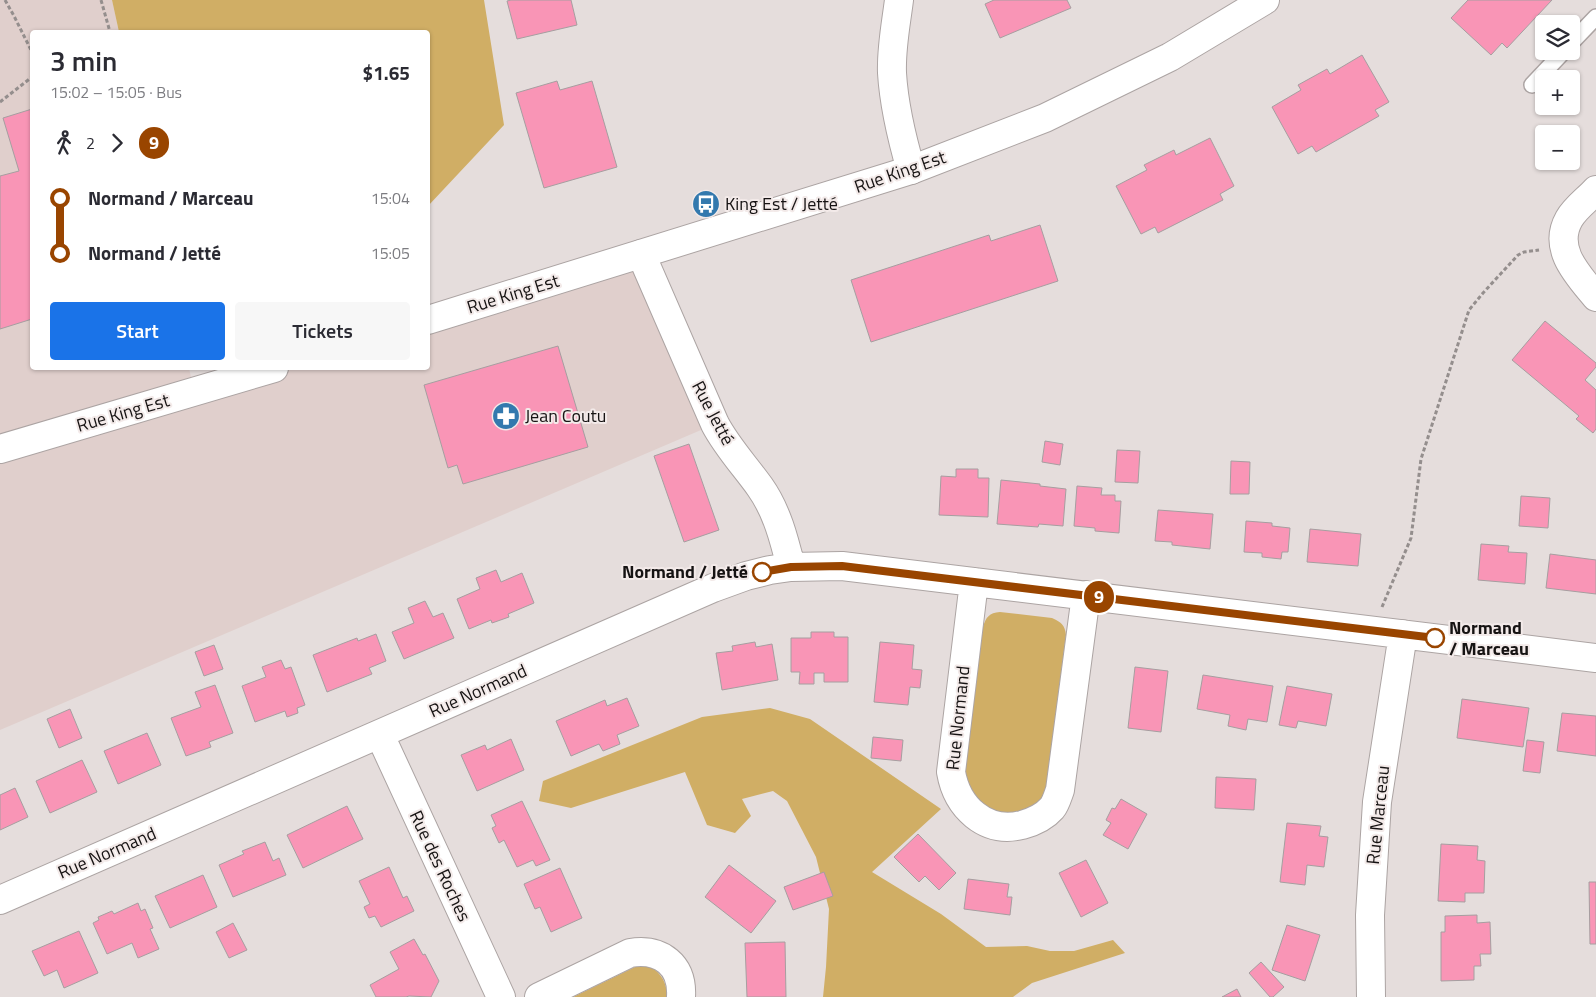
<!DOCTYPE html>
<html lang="en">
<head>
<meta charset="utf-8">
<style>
  body { margin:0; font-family:"Titillium Web",sans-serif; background:#f7f7f7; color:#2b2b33; height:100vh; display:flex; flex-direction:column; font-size:19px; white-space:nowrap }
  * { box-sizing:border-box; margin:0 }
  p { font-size:16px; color:#7c7c81 }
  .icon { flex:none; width:28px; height:28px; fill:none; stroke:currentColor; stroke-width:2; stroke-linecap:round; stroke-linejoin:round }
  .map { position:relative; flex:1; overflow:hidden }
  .panel { position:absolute; left:30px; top:30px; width:400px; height:340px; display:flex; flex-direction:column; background:#fff; border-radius:5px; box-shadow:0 1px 4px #0004 }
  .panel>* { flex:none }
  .badge { padding:0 10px; border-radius:16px; font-size:18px; line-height:32px }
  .controls { position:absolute; left:1535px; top:15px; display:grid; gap:10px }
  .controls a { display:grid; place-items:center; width:45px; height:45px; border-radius:5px; background:#fff; box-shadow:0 1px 4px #0004; font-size:25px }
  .map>.badge { position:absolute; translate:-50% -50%; box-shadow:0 0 0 2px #fff }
  .legs { display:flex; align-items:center; gap:8px; height:55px; padding:0 20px; font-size:16px }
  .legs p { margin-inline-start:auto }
  .headline { display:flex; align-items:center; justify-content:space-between; height:85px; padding:0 20px }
  h1 { font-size:28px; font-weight:600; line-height:38px }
  .action { display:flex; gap:10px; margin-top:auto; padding:10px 20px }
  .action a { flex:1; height:58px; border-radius:5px; background:#1a73e8; color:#fff; font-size:20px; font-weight:600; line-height:58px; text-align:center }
  .action a+a { background:#f7f7f7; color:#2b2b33 }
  ul { padding:0 20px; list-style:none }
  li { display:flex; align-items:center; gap:18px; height:55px; font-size:19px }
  li i { display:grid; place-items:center; width:8px; height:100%; margin:0 6px; background:currentColor }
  li i::after { content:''; width:12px; height:12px; margin:-6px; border:4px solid; border-radius:50%; background:#fff }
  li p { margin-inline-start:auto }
  li:first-child i { background:linear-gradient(#0000 50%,currentColor 0) }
  li:last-child i { background:linear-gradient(currentColor 50%,#0000 0) }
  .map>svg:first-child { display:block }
</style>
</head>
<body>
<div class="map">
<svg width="1596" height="997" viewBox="0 0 1596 997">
  <rect width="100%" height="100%" fill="#e5dddc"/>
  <!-- built -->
  <path fill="#e0cfcc" d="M0,0H112L119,32H32V368H189L194,392L274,368H428V320L641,254L715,424L0,730Z"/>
  <!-- green -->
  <path fill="#d0ae65" d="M112,0H484L504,125L428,206V32H119Z
    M1000,612L1052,618C1061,622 1065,625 1066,635L1045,795C1042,799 1039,804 1035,807C1021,816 993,817 980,805C970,796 967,786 965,774L983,627C986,617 989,613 1000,612Z
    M770,708L810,719L941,809L872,872L941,914L986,947L1027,946L1050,951H1074L1113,940L1125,953L1032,983L1013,997H823L826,967L829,909L816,857L787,801L773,791L742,799L751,816L735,833L707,825L685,772L571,808L539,801L543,781L702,717Z
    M650,966C662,974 667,983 667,997H573L635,967Z"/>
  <!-- building -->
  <path fill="#f995b6" stroke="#a69ea0" d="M511,0H571L577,25L517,39L507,1Z
    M994,0H1067L1071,8L1000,38L985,4Z
    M1468,0H1552L1507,48L1502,43L1491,55L1451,18Z
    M1362,55L1389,102L1375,110L1379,116L1316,152L1312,146L1298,154L1272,107L1301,90L1298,85L1327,69L1330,74Z
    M557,81L560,90L592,81L617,167L544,188L516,93Z
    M32,109V319L0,329V176L19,171L3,118Z
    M1210,138L1234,186L1220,194L1223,200L1158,233L1155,227L1141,234L1116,186L1147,170L1144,165L1174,150L1176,155Z
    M1040,225L1058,281L871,342L851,280L989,235L991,241Z
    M1545,321L1596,363V367L1585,380L1596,390V429L1593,433L1576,419L1579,416L1512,360Z
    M558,346L588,447L463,484L457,465L448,468L424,385Z
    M1045,441L1063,444L1060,465L1042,462Z
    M689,444L719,530L684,542L654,456Z
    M1117,450L1140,451L1138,483L1115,482Z
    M1231,461L1250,462L1249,494H1230Z
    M956,469H978V478H989L988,517L939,515L941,476L956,477Z
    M1001,480L1040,484V486L1066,489L1063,526L1039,524L1038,527L997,524Z
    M1077,486L1102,488L1101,495H1115V501H1121L1119,533L1095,531V528L1074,526Z
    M1521,496L1550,498L1548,528L1519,526Z
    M1158,510L1213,514L1210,549L1172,545V542L1155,541Z
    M1246,521L1272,523V526L1290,528L1288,552H1282L1281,559L1262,557V553L1244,552Z
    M1310,529L1361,534L1358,566L1307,562Z
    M1481,544L1509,546L1508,552L1527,553L1525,584L1478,580Z
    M1550,554L1596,560V594L1546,588Z
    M496,570L501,582L522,573L534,603L508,614L509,617L492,623L491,620L469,629L457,599L480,589L476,578Z
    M425,601L433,617L443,613L454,638L404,659L392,632L414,623L408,608Z
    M811,632H834V637H848V682H824V673H814V684H799L800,672H791V638H811Z
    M376,634L386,661L369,668L372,674L327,692L313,655L357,638L358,641Z
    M755,642L756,647L772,644L778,680L722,690L716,653L733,651L732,646Z
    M880,642L914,645L912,669L922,670L920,688L910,687L908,705L874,702Z
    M214,645L223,669L204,676L195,652Z
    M281,660L285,669L291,667L305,705L297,708L298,713L287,717L285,711L255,722L242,686L266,677L262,667Z
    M1135,667L1168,671L1161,732L1128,728Z
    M1203,675L1273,686L1267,722L1248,719L1246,730L1228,726L1230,715L1197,709Z
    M215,685L233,733L209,742L211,747L186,756L171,718L201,707L195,692Z
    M1287,686L1332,694L1326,726L1298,721L1296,728L1279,725Z
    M627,698L639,726L617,735L620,744L603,751L599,744L571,756L556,721L605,700L607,706Z
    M1462,699L1529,708L1523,747L1457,738Z
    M70,709L82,738L59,748L47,719Z
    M1562,713L1596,716V756L1557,751Z
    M147,733L161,765L118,784L104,751Z
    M873,737L903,740L901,761L871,758Z
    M511,739L524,770L477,791L461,755L485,745L487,750Z
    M1527,740L1544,742L1540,773L1523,771Z
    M82,760L97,792L50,813L36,781Z
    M1216,777L1256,779L1254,810L1215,808Z
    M15,788L28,817L0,830V795Z
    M1121,799L1147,814L1128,849L1103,835L1111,823L1106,820L1112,808L1115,809Z
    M522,801L550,860L536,866L533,860L517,867L504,840L499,843L492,828L496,826L491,815Z
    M347,806L363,839L303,868L287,835Z
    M1287,823L1321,826L1319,836L1328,837L1324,867L1307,865L1305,885L1280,882Z
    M918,834L956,873L939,890L925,876L919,882L894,857Z
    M265,842L273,861L279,858L286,875L233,897L219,865L244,854L242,851Z
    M1441,844L1478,846L1477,860L1485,861L1484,893H1465V902L1438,901Z
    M1086,860L1108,903L1081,917L1059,873Z
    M729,865L776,901L751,933L705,897Z
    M389,867L403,898L407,896L414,911L381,927L375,916L369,918L364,907L370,904L359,881Z
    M560,868L582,918L551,932L540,907L535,909L524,884Z
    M824,872L833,896L793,910L784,887Z
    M203,875L217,907L170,928L155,896Z
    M968,879L1009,884L1007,897H1012L1010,915L964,909Z
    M1589,882H1596V944H1590Z
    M138,903L141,911L145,909L153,928L150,929L159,949L138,958L132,943L107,954L93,923L99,920L98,917L112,911L114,914Z
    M1477,915V923L1490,922L1491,954H1480L1481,966H1474V980L1441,981V932H1445V916Z
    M233,923L247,950L229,958L216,932Z
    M1287,925L1320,935L1305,981L1272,970Z
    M79,931L98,973L64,988L57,970L44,976L32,951Z
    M414,939L423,955L425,954L439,981L431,997L409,996L406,997H376L370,985L399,969L390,952Z
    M785,942L786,997H747L745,943Z
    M1261,962L1284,987L1273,997H1270L1249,973Z
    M1237,989L1241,997H1222Z"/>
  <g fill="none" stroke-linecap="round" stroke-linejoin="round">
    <!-- service casing -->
    <g stroke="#aca4a3" stroke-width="18">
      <path id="service" d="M1571,43L1596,17
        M1532,85L1564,51"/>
    </g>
    <!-- minor casing -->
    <g stroke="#aca4a3" stroke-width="30">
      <path id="minor" d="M899,0C896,24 891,48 892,73C894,106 902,139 911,170
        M1596,190C1588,199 1575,208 1569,219C1552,249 1578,275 1596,297
        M641,254L715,424C727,447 745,466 760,487C777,511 784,539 791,567
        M974,582L951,772C957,807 985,834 1022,825C1033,822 1045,816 1052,808C1056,803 1058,795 1060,790L1086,595
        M380,735L501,997
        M0,900L713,588L746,576L770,570L791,567L842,566L1596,658
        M539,997L630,953C661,948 683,965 681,997
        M1371,997L1370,915L1377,802L1403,634"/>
    </g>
    <!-- primary casing -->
    <g stroke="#aca4a3" stroke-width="30">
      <path id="primary" d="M428,320L911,170L1045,118L1170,57L1265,0
        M0,449L274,368"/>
    </g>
    <!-- path -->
    <path stroke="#948e8d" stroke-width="3" stroke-dasharray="4 2.5" stroke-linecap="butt" d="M5,0L14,16L32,52
      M101,0L110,32
      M0,102L32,77
      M1382,607L1411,538L1421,459L1469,310L1483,293L1518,255L1524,252L1539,250"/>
    <!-- service -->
    <use href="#service" stroke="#fff" stroke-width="15"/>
    <!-- minor -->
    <use href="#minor" stroke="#fff" stroke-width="28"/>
    <!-- primary -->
    <use href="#primary" stroke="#fff" stroke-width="28"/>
  </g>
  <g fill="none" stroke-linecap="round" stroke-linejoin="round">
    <!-- line-1 casing -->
    <g stroke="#fff" stroke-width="11">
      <path id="line-1" d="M762,572L791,567L842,566L1435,638"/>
    </g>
    <!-- line-1 -->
    <use href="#line-1" stroke="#994500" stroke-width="8"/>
  </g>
  <!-- icons -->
  <defs>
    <g id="bus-disc" transform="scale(1.4375)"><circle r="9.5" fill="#3379ae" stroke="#f3eae9"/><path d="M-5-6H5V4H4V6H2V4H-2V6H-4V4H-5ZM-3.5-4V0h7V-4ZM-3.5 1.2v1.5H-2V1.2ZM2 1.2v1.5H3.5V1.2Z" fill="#fff"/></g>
    <g id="pharmacy-disc" transform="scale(1.4375)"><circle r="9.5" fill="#3379ae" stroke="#f3eae9"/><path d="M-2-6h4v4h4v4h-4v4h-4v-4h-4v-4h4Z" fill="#fff"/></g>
  </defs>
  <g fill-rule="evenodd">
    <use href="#bus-disc" x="706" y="204"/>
    <use href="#pharmacy-disc" x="506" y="416"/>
  </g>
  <!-- markers -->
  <g fill="#fff" stroke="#994500" stroke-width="2.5">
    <circle cx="762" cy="572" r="9"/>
    <circle cx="1435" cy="638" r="9"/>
  </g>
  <g text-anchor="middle" stroke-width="4" stroke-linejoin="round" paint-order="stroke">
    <!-- street labels -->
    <g font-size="18" fill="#161313" stroke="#f3eae9">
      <text transform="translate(900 172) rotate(-19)" y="6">Rue King Est</text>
      <text transform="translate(513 294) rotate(-17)" y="6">Rue King Est</text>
      <text transform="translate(123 413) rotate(-16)" y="6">Rue King Est</text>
      <text transform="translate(713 413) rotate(62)" y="6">Rue Jetté</text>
      <text transform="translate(478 691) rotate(-24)" y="6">Rue Normand</text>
      <text transform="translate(958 718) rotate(-84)" y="6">Rue Normand</text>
      <text transform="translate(1378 815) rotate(-84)" y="6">Rue Marceau</text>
      <text transform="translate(107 853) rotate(-23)" y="6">Rue Normand</text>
      <text transform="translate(440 866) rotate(65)" y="6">Rue des Roches</text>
    </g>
    <!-- poi labels -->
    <g font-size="18" fill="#161313" stroke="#f3eae9" text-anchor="start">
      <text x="725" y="210">King Est / Jetté</text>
      <text x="525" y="422">Jean Coutu</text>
    </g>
    <!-- stop labels -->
    <g font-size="18" font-weight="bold" fill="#161313" stroke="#f3eae9" text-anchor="end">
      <text x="748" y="578">Normand / Jetté</text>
      <text x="1449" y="634" text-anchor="start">Normand<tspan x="1449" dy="21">/ Marceau</tspan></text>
    </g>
  </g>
</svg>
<div class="controls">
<a><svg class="icon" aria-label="layers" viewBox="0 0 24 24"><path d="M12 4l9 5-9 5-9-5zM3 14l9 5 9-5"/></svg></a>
<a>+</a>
<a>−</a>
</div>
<b class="badge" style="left:1099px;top:597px;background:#994500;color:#fff">9</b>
<section class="panel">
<div class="headline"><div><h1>3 min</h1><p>15:02 – 15:05 · Bus</p></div><b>$1.65</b></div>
<div class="legs"><svg class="icon" aria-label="walk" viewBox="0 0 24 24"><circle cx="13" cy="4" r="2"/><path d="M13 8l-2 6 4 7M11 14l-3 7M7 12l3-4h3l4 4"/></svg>2<svg class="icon" aria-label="forward" viewBox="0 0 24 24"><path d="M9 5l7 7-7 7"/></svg><b class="badge" style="background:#994500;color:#fff">9</b></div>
<ul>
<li><i style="color:#994500"></i><b>Normand / Marceau</b><p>15:04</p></li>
<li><i style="color:#994500"></i><b>Normand / Jetté</b><p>15:05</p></li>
</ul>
<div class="action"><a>Start</a><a>Tickets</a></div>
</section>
</div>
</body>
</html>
